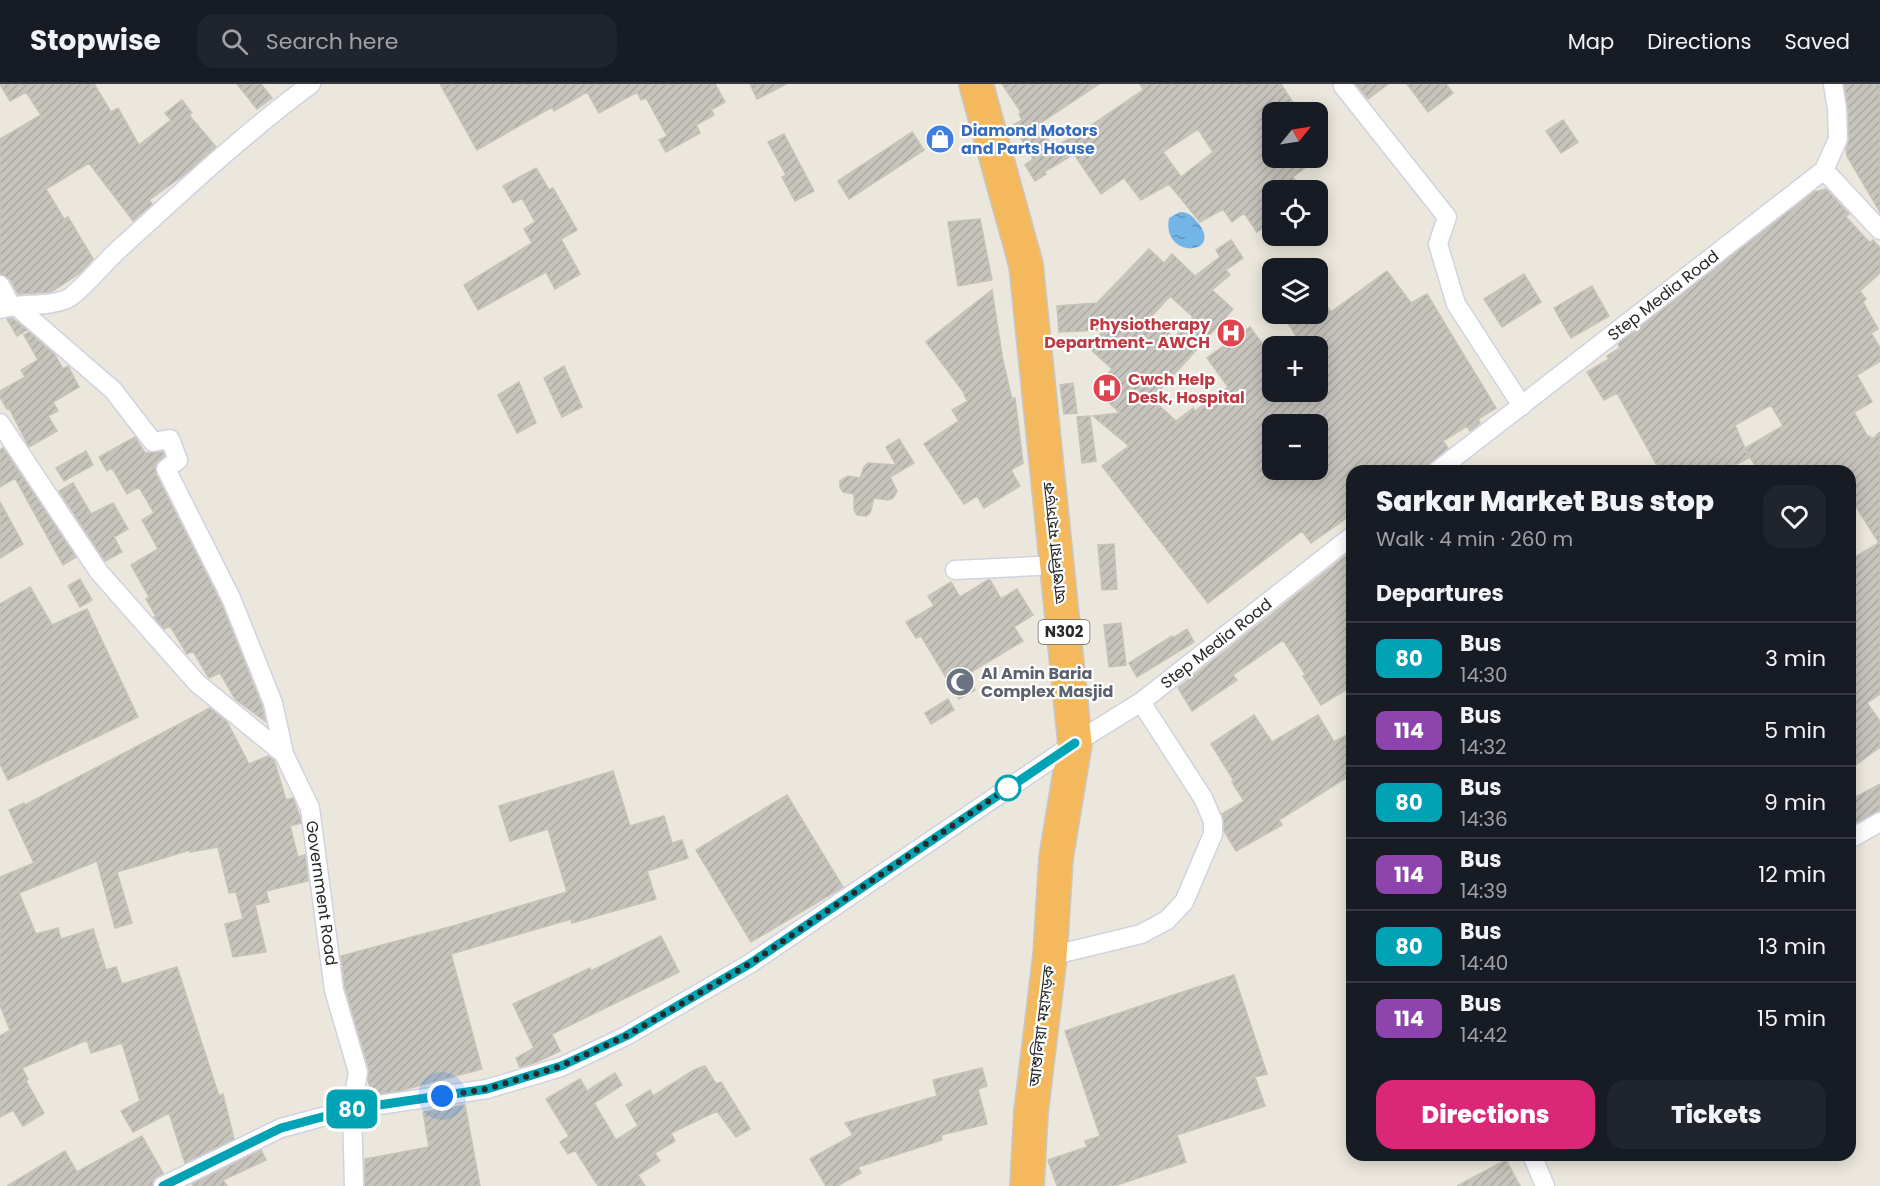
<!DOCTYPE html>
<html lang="en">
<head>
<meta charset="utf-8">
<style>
  body { margin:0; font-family:Poppins,"Noto Sans Bengali",sans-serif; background:#20242c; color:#f1f3f6; height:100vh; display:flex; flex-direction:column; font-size:22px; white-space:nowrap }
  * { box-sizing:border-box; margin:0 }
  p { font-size:20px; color:#9ea1a6 }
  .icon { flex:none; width:33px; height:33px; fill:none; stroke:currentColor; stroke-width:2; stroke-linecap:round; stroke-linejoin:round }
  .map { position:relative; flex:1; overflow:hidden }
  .side { position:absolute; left:1346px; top:381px; width:510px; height:696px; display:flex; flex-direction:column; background:#171b24; border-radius:18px; box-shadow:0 3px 15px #0003 }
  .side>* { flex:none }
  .badge { padding:0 12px; border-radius:9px; font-size:21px; line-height:39px }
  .needle { width:39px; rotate:60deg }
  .fabs { position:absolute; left:1262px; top:18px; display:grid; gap:12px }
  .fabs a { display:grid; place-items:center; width:66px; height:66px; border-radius:12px; background:#171b24; box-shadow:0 3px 15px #0003; font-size:30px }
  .you { position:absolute; width:30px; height:30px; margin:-15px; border:4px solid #fff; border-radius:50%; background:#1a73e8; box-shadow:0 0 0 9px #1a73e833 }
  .map>.badge { position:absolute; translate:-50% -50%; box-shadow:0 0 0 3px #fff }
  h2 { padding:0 30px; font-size:22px; line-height:54px }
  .round { display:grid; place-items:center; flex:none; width:63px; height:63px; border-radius:18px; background:#20242c }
  .headline { display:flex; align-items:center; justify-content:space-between; height:102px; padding:0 30px }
  h1 { font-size:28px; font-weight:800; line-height:45px }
  .cta { display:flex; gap:12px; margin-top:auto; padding:12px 30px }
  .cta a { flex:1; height:69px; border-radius:18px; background:#db2777; color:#fff; font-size:24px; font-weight:800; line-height:69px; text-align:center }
  .cta a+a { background:#20242c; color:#f1f3f6 }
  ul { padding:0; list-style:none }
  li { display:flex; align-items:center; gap:18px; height:72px; padding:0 30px; border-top:2px solid #363941 }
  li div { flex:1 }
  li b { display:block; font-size:22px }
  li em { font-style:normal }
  li .badge { min-width:66px; font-weight:700; text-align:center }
  header { display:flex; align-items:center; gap:36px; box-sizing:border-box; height:84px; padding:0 30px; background:#171b24; border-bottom:2px solid #363941 }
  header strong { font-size:28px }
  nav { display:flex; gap:33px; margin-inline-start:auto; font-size:21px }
  .search { width:420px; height:54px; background:#20242c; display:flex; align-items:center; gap:15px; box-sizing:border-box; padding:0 21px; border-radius:18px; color:#9ea1a6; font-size:22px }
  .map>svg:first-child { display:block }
</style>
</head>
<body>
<header>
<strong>Stopwise</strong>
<div class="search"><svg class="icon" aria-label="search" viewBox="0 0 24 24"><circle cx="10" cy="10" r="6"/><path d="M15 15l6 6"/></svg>Search here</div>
<nav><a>Map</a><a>Directions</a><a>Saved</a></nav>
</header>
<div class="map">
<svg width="1880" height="1102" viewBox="0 0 1880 1102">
  <defs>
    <pattern id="water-ripples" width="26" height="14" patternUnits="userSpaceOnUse" patternTransform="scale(1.5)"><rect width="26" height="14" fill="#74b5e8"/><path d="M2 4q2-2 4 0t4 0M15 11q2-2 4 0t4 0" fill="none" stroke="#5f93bc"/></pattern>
    <pattern id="building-hatch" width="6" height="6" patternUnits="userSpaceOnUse" patternTransform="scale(1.5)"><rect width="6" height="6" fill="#c6c4bc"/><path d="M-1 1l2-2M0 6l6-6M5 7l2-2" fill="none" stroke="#aaa8a2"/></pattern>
  </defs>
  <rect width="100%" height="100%" fill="#ebe7dc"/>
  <!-- water -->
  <path fill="url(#water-ripples)" d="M1180,128C1190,128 1193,133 1199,140C1223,172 1161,175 1169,134Z"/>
  <!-- building -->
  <path fill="url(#building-hatch)" stroke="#c6c3b6" stroke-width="1.5" fill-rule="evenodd" d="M0,0H94L111,28L118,24L139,61L171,36L165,29L182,16L192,29L189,31L216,63L184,91L149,116L152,120L133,137L89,79L46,105L64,135L68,133L93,175L80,189L51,208L18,210L10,195L0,190V55L41,31L26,8L10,17Z
    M237,0H261L272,14L257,25Z
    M440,0H715L725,18L711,26L714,31L696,41L700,49L666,68L659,56L667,52L646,14L641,16L637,8L599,29L587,8L554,27L552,23L477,66Z
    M750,0H786L757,15Z
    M1002,0H1099L1039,40L1053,64L1090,42L1143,6L1140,0H1281L1299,28H1272V74H1318L1293,93L1303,106H1272V138L1257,148L1244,129L1232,138L1223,125L1200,138L1169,100L1141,116L1124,94L1101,110L1074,70L1044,88L1046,90L1035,97L1025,81L1033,75L1013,41L1022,36L1019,30L1021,28ZM1198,45L1213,68L1181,93L1163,68Z
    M1356,0H1388L1368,15Z
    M1407,0H1446L1453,9L1428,28Z
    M1844,0H1880V128L1847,72L1846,65L1849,55L1848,24Z
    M1563,36L1578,58L1561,69L1546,47Z
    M912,48L924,66L849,115L838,97Z
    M784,50L814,107L795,117L782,93L786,91L768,58Z
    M536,84L549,106L553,104L577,146L561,155L580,190L555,205L546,188L478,226L464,201L532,159L524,145L535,138L522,114L513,119L503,102Z
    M1826,105L1849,130L1846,133L1870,159L1873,156L1880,164V189L1860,207L1866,215L1863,218L1878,245L1871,249L1880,264V277L1857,291L1872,318L1854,328L1868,353L1870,352L1872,355L1880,348V610L1867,619L1880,637V663L1850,685V476L1879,459L1850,413V387H1835L1830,380L1819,387H1758L1745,364L1783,342L1771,321L1735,341L1749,374L1723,387H1660L1617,309L1604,316L1587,288L1609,275L1607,272L1620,264L1618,260L1814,108Z
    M980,135L992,196L958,202L948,138Z
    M1231,156L1243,174L1226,186L1230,191L1212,206L1233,225L1152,315L1176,337L1193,324L1195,327L1228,303L1207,274L1250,243L1272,273V308H1317V262H1284L1297,253L1282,230H1317V209L1331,228L1387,187L1411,219L1427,210L1496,324L1478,335L1480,339L1470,347L1467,342L1443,357L1448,364L1430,379L1426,387H1352V430L1311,459L1302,447L1208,519L1102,382L1129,362L1093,332L1120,329L1094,305L1112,285L1088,263L1104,246L1059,248L1057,222L1097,219L1149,165L1164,179L1172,170L1195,192L1220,173L1216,166ZM1170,212L1193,233L1174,254L1151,233ZM1272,340H1317V386H1272Z
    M1524,190L1541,218L1502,243L1484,215Z
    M1592,202L1609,232L1571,254L1554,224Z
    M992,206L1003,277L1012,315L1015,314L1023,379L1011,386L1020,402L984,424L977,412L964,420L924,360L959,337L952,326L968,317L964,311L965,310L926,258Z
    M12,234L27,246L17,252L7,235Z
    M29,248L55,271L63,285L68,282L79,303L53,318L58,327L48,332L57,347L29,363L9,324L7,325L0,313V307L25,293L21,286L38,276L24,251Z
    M564,282L582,323L562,333L544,294Z
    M519,298L536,339L517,349L498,311Z
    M1073,299L1077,329L1064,330L1060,301Z
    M1090,332L1096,377L1082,379L1077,333Z
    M135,353L145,369L163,368L164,372L156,380V390L221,519L262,622L265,637L235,615L220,589L209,594L193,567L187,570L170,542L164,545L154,533L156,532L146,515L149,513L131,481L158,465L142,436L154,429L139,403L127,410L112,384L107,387L99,373Z
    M899,355L914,379L890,393L897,407L893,414L888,416L874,414L870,429L866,432L857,431L854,426V410L843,408L840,403V397L848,392L860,394L864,383L868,379L896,381L886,363Z
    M3,364L76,473L63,481L15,394L0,403V366Z
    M86,367L93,381L64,397L56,384Z
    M73,399L91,430L113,419L128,445L114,453L122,468L105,477L59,407Z
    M0,418L23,460L0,474Z
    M1114,460L1117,505L1102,506L1098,461Z
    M1352,467V580L1349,581L1352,585V602L1321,621L1303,592L1305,590L1283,556L1233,591L1237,596L1192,627L1178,604Z
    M80,495L92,516L80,523L68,502Z
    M988,496H990L1001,515L1017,505L1033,531L1014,543L1023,557L966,591L975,606L959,615L921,552L916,554L906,538L934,522L928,512L951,498L960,513Z
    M30,503L52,541L87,525L138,633L8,696L0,680V520Z
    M1121,539L1126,581L1109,583L1104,541Z
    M1187,545L1194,558L1137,593L1129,579L1172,552L1173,554Z
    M948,615L954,626L931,640L925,629Z
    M210,624L227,638L249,680L268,672L274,676L286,716L293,714L300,733L301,739L290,742L298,773L305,771L308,797L266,807L269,818L255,821L266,868L233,873L225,840L243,835L236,808L229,809L218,763L190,768V766L117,788L132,839L115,844L97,777L19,809L36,850L58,844L61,855L93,845L106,886L116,883L122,900L177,883L219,1012L223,1010L234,1055L185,1079L169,1029L133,1048L121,1027L140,1017L122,959L91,969L87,956L22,984L28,995L26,997L44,1029L23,1042L13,1026L0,1033V952L10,946L0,921V793L34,779L9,726L24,719L25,721Z
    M1254,631L1272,658L1318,631L1334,658L1352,648V690L1279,736L1282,741L1236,767L1224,747L1222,730L1244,717L1232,698L1234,697L1211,660Z
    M613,687L630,742L664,732L672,759L682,756L688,774L647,787L656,815L572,839L571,835L451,870L482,985L399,1007L372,1011L368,996L369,985L345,904L341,872L453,842L567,808L548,745L510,757L499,722Z
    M1880,700V726L1850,742V716Z
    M787,711L843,803L751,858L696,766Z
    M661,852L679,888L552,950L560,967L537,978L520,983L516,974L534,964L513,920L590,884L591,887Z
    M1234,891L1267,990L1255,993L1265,1022L1177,1051L1186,1078L1114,1102H1057L1048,1076L1087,1063L1085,1057L1100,1052L1065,947Z
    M705,982L716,1000L721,998L750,1045L736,1053L717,1027L671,1049L675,1057L655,1069L660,1077L638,1091L645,1102H598L575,1066L568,1070L560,1058L569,1052L546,1015L580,995L587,1007L615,989L622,1001L594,1019L616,1056L638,1042L626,1021L650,1006L653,1012L694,986Z
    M982,984L987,1002L978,1005L987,1040L941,1051L942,1056L858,1083L861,1089L837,1102H826L810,1075L853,1051L845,1039L937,1012L933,996Z
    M465,1021L480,1102H365V1075L429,1063L423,1028Z
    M142,1052L163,1089L154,1095L152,1102H7L65,1067L77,1088Z
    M261,1066L266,1076L223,1096L227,1102H193L192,1100Z
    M1506,1076L1520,1102H1457Z"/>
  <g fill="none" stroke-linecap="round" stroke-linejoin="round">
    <!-- street casing -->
    <g stroke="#d1d2e1" stroke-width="21">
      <path id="street" d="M1344,0L1343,2L1447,133L1438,160L1456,220L1522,322
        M1824,86L1838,55L1837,25L1833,0
        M0,201L11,222
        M16,222L113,306L153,358L170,355L178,376L166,385L231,514L273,619L284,670
        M0,225C22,218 45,224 67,215C78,210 106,177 117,167C180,110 242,51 311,0
        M0,339L99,488L197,599L284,670L310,724L334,906L358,988L352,1025L354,1102
        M1437,387L1824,86L1880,146
        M955,486L1057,481
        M1850,755L1880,738
        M1050,872L1141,850L1167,836L1184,818L1213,750V737L1203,714L1141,618
        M1532,1071L1545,1102
        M163,1102L281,1044L352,1025L487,1005L561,983L626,952L751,879L1075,659L1141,618L1352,452"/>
    </g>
    <!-- highway casing -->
    <g stroke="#c7c7c7" stroke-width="36">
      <path id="highway" d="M976,0L1026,181L1075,659L1056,774L1050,872L1031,1028L1027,1102"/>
    </g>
    <!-- street -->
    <use href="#street" stroke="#fff" stroke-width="18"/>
    <!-- highway -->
    <use href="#highway" stroke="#f5b95d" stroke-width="33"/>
  </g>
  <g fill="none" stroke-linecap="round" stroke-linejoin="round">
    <!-- line casing -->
    <g stroke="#fff" stroke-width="14">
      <path id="line" d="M163,1102L281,1044L352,1025L487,1005L561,982L626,952L751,879L1075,659"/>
    </g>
    <!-- line -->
    <use href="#line" stroke="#00a3b4" stroke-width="9"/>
    <!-- walk -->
    <path stroke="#292929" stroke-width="6" stroke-dasharray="0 10.8" d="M442,1012L487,1005L561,982L626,952L751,879L1008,704"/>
  </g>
  <!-- icons -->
  <defs>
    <g id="shop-disc" transform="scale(1.5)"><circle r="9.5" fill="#3f7fe0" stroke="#fff"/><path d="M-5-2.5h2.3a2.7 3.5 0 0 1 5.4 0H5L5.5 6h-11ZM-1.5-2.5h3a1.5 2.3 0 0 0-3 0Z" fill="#fff"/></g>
    <g id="hospital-disc" transform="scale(1.5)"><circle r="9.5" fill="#e0444e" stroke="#fff"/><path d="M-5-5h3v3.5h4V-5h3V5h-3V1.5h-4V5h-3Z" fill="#fff"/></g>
    <g id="mosque-disc" transform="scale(1.5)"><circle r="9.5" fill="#6b7280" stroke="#fff"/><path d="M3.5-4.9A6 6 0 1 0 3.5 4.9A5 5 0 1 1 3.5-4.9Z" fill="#fff"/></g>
  </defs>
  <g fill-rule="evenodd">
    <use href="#shop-disc" x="940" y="55"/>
    <use href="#hospital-disc" x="1231" y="249"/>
    <use href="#hospital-disc" x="1107" y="304"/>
    <use href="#mosque-disc" x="960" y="598"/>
  </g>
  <!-- markers -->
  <circle fill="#fff" stroke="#00a3b4" stroke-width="3" cx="1008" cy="704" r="12"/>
  <g text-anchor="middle" stroke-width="4.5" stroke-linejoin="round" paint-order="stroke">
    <!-- shield labels -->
    <rect fill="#fff" stroke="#696969" stroke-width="1.5" x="1038.5" y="536" width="51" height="24" rx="4.5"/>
    <g font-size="15" font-weight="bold" fill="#292929">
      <text x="1064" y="553">N302</text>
    </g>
    <!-- shop labels -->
    <g font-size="16" font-weight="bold" fill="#366cbe" stroke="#fff" text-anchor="start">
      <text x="961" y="52">Diamond Motors<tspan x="961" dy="18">and Parts House</tspan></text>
    </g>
    <!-- street labels -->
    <g font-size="16" fill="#292929" stroke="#fff">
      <text transform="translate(1663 211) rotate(-38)" y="6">Step Media Road</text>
      <text transform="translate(1054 459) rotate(-96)" y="6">আশুলিয়া মহাসড়ক</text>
      <text transform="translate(1216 559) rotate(-38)" y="6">Step Media Road</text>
      <text transform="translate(322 809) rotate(82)" y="6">Government Road</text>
      <text transform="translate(1041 942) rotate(-83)" y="6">আশুলিয়া মহাসড়ক</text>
    </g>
    <!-- health labels -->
    <g font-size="16" font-weight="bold" fill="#be3a42" stroke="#fff" text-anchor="end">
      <text x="1210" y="246">Physiotherapy<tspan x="1210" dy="18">Department- AWCH</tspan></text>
      <text x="1128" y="301" text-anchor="start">Cwch Help<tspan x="1128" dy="18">Desk, Hospital</tspan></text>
    </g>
    <!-- worship labels -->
    <g font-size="16" font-weight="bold" fill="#5b616d" stroke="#fff" text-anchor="start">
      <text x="981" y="595">Al Amin Baria<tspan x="981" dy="18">Complex Masjid</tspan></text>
    </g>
  </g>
</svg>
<div class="fabs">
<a><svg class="needle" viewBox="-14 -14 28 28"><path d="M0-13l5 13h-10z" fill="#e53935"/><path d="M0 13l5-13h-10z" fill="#9ea1a6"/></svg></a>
<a><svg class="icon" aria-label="locate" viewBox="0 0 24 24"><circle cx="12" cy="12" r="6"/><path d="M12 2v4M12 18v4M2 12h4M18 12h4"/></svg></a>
<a><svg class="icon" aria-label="layers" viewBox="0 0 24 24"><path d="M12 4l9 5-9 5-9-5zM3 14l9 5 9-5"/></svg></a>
<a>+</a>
<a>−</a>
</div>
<div class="you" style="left:442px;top:1012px"></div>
<b class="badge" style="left:352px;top:1025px;background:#00a3b4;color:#fff">80</b>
<section class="side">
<div class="headline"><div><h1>Sarkar Market Bus stop</h1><p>Walk · 4 min · 260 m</p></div><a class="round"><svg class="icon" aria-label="heart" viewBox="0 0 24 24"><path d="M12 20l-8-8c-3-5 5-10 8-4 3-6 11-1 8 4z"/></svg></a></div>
<h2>Departures</h2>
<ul>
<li><span class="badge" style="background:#00a3b4;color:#fff">80</span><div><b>Bus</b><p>14:30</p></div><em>3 min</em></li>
<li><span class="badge" style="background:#8e44ad;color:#fff">114</span><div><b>Bus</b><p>14:32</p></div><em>5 min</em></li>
<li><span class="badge" style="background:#00a3b4;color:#fff">80</span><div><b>Bus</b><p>14:36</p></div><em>9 min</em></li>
<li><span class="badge" style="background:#8e44ad;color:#fff">114</span><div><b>Bus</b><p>14:39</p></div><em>12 min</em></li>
<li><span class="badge" style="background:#00a3b4;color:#fff">80</span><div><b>Bus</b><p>14:40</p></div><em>13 min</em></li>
<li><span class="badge" style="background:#8e44ad;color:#fff">114</span><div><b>Bus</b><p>14:42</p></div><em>15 min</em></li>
</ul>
<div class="cta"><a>Directions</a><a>Tickets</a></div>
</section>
</div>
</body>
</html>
